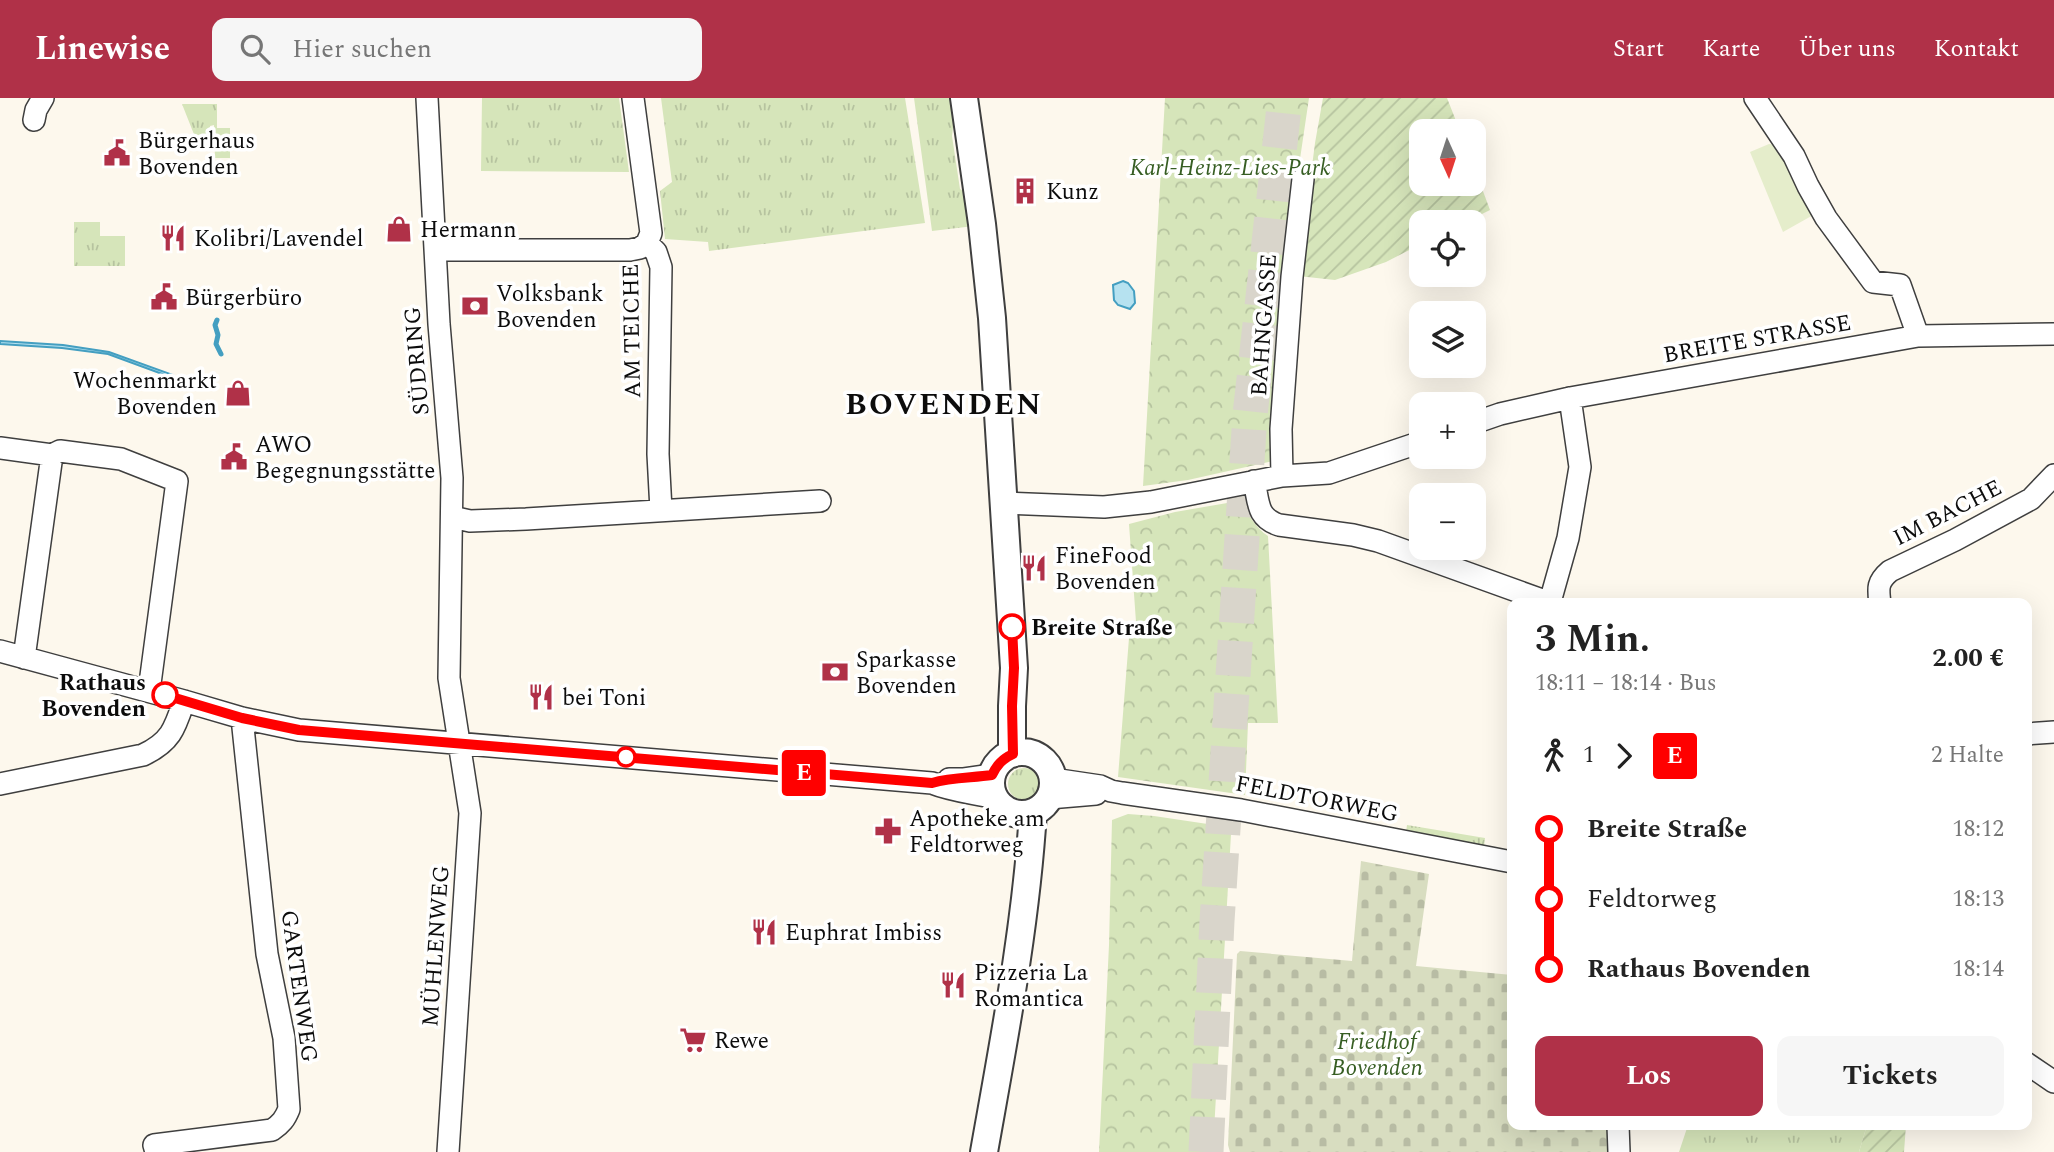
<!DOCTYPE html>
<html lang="de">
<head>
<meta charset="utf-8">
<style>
  body { margin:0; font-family:Spectral,serif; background:#f6f6f6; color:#222; height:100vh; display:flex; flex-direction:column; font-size:26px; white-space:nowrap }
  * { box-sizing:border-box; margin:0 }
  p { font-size:23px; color:#767676 }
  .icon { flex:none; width:38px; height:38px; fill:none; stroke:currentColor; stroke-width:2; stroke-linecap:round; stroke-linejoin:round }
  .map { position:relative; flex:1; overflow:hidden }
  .drawer { position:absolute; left:1507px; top:500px; width:525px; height:532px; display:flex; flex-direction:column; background:#fff; border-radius:14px; box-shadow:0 7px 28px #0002 }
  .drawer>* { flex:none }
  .badge { padding:0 14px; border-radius:5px; font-size:24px; line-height:46px }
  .needle { width:46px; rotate:177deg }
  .buttons { position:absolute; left:1409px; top:21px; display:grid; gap:14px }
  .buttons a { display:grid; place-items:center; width:77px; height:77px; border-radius:14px; background:#fff; box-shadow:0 7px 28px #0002; font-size:35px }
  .map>.badge { position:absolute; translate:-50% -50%; box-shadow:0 0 0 4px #fff }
  .legs { display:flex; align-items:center; gap:10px; height:77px; padding:0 28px; font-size:23px }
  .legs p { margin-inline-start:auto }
  .headline { display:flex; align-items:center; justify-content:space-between; height:119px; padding:0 28px }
  h1 { font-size:38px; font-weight:700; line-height:52px }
  .cta { display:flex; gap:14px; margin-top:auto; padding:14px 28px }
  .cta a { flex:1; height:80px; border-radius:14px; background:#b03148; color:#fff; font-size:28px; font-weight:700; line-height:80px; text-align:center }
  .cta a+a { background:#f6f6f6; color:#222 }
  ul { padding:0 28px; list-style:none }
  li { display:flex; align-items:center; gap:24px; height:70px; font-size:26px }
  li i { display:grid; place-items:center; width:10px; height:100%; margin:0 9px; background:currentColor }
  li i::after { content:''; width:18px; height:18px; margin:-9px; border:5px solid; border-radius:50%; background:#fff }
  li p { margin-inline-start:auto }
  li:first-child i { background:linear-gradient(#0000 50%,currentColor 0) }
  li:last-child i { background:linear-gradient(currentColor 50%,#0000 0) }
  header { display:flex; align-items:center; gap:42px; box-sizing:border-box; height:98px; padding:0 35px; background:#b03148; color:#fff }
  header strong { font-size:33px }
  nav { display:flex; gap:38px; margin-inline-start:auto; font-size:24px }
  .search { width:490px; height:63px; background:#f6f6f6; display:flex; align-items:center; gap:18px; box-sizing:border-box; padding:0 24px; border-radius:14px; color:#767676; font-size:26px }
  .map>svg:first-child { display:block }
</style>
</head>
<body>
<header>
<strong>Linewise</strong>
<div class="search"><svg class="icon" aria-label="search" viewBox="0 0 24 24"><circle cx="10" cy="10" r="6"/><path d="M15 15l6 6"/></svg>Hier suchen</div>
<nav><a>Start</a><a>Karte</a><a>Über uns</a><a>Kontakt</a></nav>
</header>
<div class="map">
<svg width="2054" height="1054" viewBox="0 0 2054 1054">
  <defs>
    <pattern id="grass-tufts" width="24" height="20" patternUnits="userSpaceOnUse" patternTransform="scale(1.75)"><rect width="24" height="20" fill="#d6e5ba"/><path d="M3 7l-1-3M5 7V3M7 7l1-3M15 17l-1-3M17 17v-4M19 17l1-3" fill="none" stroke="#b6c39f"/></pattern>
    <pattern id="cemetery-stones" width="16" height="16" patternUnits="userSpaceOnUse" patternTransform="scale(1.75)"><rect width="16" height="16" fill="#d8ddc0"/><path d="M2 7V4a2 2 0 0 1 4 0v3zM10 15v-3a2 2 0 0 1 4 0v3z" fill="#b8bca4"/></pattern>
    <pattern id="park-crowns" width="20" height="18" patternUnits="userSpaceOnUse" patternTransform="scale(1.75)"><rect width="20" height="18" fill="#d6e5ba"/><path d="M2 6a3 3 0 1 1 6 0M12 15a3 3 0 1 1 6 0" fill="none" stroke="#b6c39f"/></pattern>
    <pattern id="garden-furrows" width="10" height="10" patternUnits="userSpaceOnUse" patternTransform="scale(1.75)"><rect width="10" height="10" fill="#d6e5ba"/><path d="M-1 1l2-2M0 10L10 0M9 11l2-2" fill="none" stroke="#b6c39f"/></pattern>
  </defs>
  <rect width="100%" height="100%" fill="#fdf8ed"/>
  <!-- grass -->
  <path fill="url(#grass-tufts)" d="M482,0H619L629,74L481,73Z
    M661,0H905L925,125L709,153L708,144L665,141L660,93L672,84Z
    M914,0H951L954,21L952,38L960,91L971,98L974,128L932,133Z
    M182,6H217V30H230V60H215L214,27L210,28V43L197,44Z
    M74,124H100V138H125V168H74Z
    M1008 686a16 16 0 1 1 32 0a16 16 0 1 1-32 0Z
    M1407,727L1485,740L1484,749L1406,734Z
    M1688,1027H1867L1859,1054H1679Z"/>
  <!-- cemetery -->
  <path fill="url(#cemetery-stones)" d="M1361,763L1429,776L1416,868L1512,877V1027H1607L1608,1054H1230L1228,1047L1237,856L1240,853L1352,863Z"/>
  <!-- park -->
  <path fill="url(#park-crowns)" d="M1165,0H1309L1291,122L1273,363L1188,382L1143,388Z
    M1233,404C1249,410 1252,428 1268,438L1278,625H1248L1245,697L1118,679L1129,540L1137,538L1129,426L1175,414Z
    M1128,716L1154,718L1221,728L1227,731L1231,736L1214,1033L1216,1054H1099L1109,847L1112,722Z"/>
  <!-- garden -->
  <path fill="url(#garden-furrows)" d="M1323,0H1447L1460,33H1421V86H1474V69L1490,112L1466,124H1421V146L1386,164L1335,182L1298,178L1315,45Z
    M1867,1027H1906L1904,1054H1859Z"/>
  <!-- pitch -->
  <path fill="#e5edcb" d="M1769,46L1778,47L1815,116L1783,134L1750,54Z"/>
  <!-- water -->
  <path fill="#b6e2f0" stroke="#449fc1" stroke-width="2" d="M1123,183L1128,185L1134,193L1135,205L1130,211L1118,207L1114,202L1113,187Z
    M0,243L63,247L109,254L173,277L176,280V281L108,256L62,250L0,246Z"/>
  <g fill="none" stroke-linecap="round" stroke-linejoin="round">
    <!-- stream -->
    <path stroke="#449fc1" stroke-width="5" d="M217,222L215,227L218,237L216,246L221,256"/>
    <!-- trunk-tunnel -->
    <path stroke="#d9d5cb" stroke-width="35" stroke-dasharray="35 18" stroke-linecap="butt" d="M1206,1054L1217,823L1250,317L1285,0"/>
    <!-- minor casing -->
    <g stroke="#3f3f3f" stroke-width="24">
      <path id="minor" d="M427,0L439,226L452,380L449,580L470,715L448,1054
        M633,0L651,135L647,145
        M1755,0L1794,58L1808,88L1826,120L1873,184L1900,187L1918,238
        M34,22L36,12L43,0
        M647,145L656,154L661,169L658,356L661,412
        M435,152H630L640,150L647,145
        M1474,325L1500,316L1570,300L1918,238L2054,236
        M0,350L52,357
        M1282,378L1281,331L1292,179L1303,81
        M1254,383C1259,404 1256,419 1279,427L1353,437L1378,443L1553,506
        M1004,405L1104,409L1151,404L1282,378L1329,375L1421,344
        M452,419L470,423L526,421L820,403
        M1550,504L1568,440L1580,369L1570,300
        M1880,506C1878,490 1877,484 1890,473L1955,442L2031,401L2054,377
        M0,553L184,603L242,620L299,632L932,685C952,693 974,695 995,700
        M24,560L52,357L60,353L121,361L177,383L149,593
        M2026,636L2054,634
        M949,681H964L992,677
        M1053,681L1100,688L1111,693L1122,695L1241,712L1512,764
        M0,686L143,657C171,644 175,630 184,603
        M1049,700L1096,696
        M2026,965L2054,984
        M1618,1027L1619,1054
        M156,1054L154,1047L272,1032C281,1026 285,1021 289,1011L284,940L267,856L242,620"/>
    </g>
    <!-- tertiary casing -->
    <g stroke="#3f3f3f" stroke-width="30">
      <path id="tertiary" d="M964,0L982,126L992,220L1014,570L1012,608V656
        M991 685a31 31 0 1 1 62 0a31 31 0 1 1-62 0Z
        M984,1054C1004,941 1026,828 1033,714"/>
    </g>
    <!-- minor -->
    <use href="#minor" stroke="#fff" stroke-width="21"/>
    <!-- tertiary -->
    <use href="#tertiary" stroke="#fff" stroke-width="26"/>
  </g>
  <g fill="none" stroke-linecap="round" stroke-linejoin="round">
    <!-- line-1 casing -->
    <g stroke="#fff" stroke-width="16">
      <path id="line-1" d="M165,597L242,620L299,632L932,685C952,679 972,680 992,677C997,667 1002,661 1013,656L1012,608L1014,570L1012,529"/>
    </g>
    <!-- line-1 -->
    <use href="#line-1" stroke="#f00" stroke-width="10"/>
  </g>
  <!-- icons -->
  <defs>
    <g id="civic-bare" transform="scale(2.1)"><path d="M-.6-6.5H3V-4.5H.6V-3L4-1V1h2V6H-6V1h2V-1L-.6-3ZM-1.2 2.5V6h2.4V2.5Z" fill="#b03148" stroke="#fff" stroke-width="2.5" paint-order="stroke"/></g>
    <g id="building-bare" transform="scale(2.1)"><path d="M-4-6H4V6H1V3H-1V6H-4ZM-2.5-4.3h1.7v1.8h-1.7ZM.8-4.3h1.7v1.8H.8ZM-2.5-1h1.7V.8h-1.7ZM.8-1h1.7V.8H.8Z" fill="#b03148" stroke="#fff" stroke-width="2.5" paint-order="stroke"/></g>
    <g id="shop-bare" transform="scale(2.1)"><path d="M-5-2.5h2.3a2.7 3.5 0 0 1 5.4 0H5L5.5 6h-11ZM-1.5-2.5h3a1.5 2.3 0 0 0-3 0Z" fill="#b03148" stroke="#fff" stroke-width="2.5" paint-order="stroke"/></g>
    <g id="restaurant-bare" transform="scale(2.1)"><path d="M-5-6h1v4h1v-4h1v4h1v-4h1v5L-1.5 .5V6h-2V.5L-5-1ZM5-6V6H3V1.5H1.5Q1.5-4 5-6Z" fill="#b03148" stroke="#fff" stroke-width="2.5" paint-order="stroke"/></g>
    <g id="bank-bare" transform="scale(2.1)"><path d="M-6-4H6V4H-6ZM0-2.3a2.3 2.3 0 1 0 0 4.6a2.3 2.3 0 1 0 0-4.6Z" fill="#b03148" stroke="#fff" stroke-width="2.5" paint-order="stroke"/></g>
    <g id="pharmacy-bare" transform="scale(2.1)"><path d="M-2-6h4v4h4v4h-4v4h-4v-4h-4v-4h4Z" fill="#b03148" stroke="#fff" stroke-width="2.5" paint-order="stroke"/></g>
    <g id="supermarket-bare" transform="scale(2.1)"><path d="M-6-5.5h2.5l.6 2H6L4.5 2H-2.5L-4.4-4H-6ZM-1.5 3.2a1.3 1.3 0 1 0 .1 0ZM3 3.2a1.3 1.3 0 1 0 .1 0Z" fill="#b03148" stroke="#fff" stroke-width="2.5" paint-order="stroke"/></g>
  </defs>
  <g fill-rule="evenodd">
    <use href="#civic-bare" x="117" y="55"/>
    <use href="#building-bare" x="1025" y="93"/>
    <use href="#shop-bare" x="399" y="131"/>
    <use href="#restaurant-bare" x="173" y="140"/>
    <use href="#civic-bare" x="164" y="199"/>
    <use href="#bank-bare" x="475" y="208"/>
    <use href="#shop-bare" x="238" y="295"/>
    <use href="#civic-bare" x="234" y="359"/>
    <use href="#restaurant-bare" x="1034" y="470"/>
    <use href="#bank-bare" x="835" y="574"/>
    <use href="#restaurant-bare" x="541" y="599"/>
    <use href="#pharmacy-bare" x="888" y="733"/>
    <use href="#restaurant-bare" x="764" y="834"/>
    <use href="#restaurant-bare" x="953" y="887"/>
    <use href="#supermarket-bare" x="693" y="942"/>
  </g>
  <!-- markers -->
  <g fill="#fff" stroke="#f00" stroke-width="3.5">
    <circle cx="1012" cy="529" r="12"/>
    <circle cx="165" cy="597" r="12"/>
    <circle cx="626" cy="659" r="9"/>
  </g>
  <g text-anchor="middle" stroke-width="7" stroke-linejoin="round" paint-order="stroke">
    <!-- poi labels -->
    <g font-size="23" fill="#0c0c0c" stroke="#fff" text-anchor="start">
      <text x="138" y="50">Bürgerhaus<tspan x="138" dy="26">Bovenden</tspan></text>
      <text x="1046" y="101">Kunz</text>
      <text x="420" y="139">Hermann</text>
      <text x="194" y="148">Kolibri/Lavendel</text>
      <text x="496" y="203">Volksbank<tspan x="496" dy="26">Bovenden</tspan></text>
      <text x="185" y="207">Bürgerbüro</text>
      <text x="217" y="290" text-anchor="end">Wochenmarkt<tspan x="217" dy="26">Bovenden</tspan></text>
      <text x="255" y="354">AWO<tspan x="255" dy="26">Begegnungsstätte</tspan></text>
      <text x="1055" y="465">FineFood<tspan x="1055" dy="26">Bovenden</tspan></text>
      <text x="856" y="569">Sparkasse<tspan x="856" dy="26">Bovenden</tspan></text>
      <text x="562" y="607">bei Toni</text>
      <text x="909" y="728">Apotheke am<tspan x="909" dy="26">Feldtorweg</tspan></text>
      <text x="785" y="842">Euphrat Imbiss</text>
      <text x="974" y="882">Pizzeria La<tspan x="974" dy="26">Romantica</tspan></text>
      <text x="714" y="950">Rewe</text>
    </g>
    <!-- park labels -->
    <g font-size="23" font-style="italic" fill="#375e23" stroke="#fff">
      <text x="1230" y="77">Karl-Heinz-Lies-Park</text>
      <text x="1377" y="951">Friedhof<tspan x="1377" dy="26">Bovenden</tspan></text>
    </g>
    <!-- street labels -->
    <g font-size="23" fill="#0c0c0c" stroke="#fff">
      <text transform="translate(1263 227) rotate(-86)" y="8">BAHNGASSE</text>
      <text transform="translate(631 233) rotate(-91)" y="8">AM TEICHE</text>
      <text transform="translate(1757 240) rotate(-10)" y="8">BREITE STRASSE</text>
      <text transform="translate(416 263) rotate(-95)" y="8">SÜDRING</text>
      <text transform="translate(1947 414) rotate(-27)" y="8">IM BACHE</text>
      <text transform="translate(1317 700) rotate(11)" y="8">FELDTORWEG</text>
      <text transform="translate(435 848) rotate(-86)" y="8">MÜHLENWEG</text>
      <text transform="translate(300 888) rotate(82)" y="8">GARTENWEG</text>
    </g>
    <!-- stop labels -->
    <g font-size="23" font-weight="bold" fill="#0c0c0c" stroke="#fff" text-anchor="start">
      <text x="1031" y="537">Breite Straße</text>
      <text x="146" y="592" text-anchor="end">Rathaus<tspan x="146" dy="26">Bovenden</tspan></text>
    </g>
    <!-- district labels -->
    <g font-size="30" font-weight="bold" letter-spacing="2" fill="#0c0c0c" stroke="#fff">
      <text x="944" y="316">BOVENDEN</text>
    </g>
  </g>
</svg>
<div class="buttons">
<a><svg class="needle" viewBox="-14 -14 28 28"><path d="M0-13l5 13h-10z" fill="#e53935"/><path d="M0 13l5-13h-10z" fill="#767676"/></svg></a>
<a><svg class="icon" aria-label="locate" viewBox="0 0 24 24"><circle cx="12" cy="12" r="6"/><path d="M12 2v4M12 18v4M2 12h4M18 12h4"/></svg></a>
<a><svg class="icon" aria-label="layers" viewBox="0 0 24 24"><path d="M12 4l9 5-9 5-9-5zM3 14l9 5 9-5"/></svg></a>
<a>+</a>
<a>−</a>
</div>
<b class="badge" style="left:804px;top:675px;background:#f00;color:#fff">E</b>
<section class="drawer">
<div class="headline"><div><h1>3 Min.</h1><p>18:11 – 18:14 · Bus</p></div><b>2.00 €</b></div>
<div class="legs"><svg class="icon" aria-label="walk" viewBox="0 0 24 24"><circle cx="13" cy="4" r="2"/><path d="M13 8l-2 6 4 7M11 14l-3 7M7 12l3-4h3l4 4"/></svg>1<svg class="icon" aria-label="forward" viewBox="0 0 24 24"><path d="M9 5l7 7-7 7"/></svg><b class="badge" style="background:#f00;color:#fff">E</b><p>2 Halte</p></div>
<ul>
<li><i style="color:#f00"></i><b>Breite Straße</b><p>18:12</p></li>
<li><i style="color:#f00"></i><span>Feldtorweg</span><p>18:13</p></li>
<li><i style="color:#f00"></i><b>Rathaus Bovenden</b><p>18:14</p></li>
</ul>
<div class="cta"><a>Los</a><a>Tickets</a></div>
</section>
</div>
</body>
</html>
